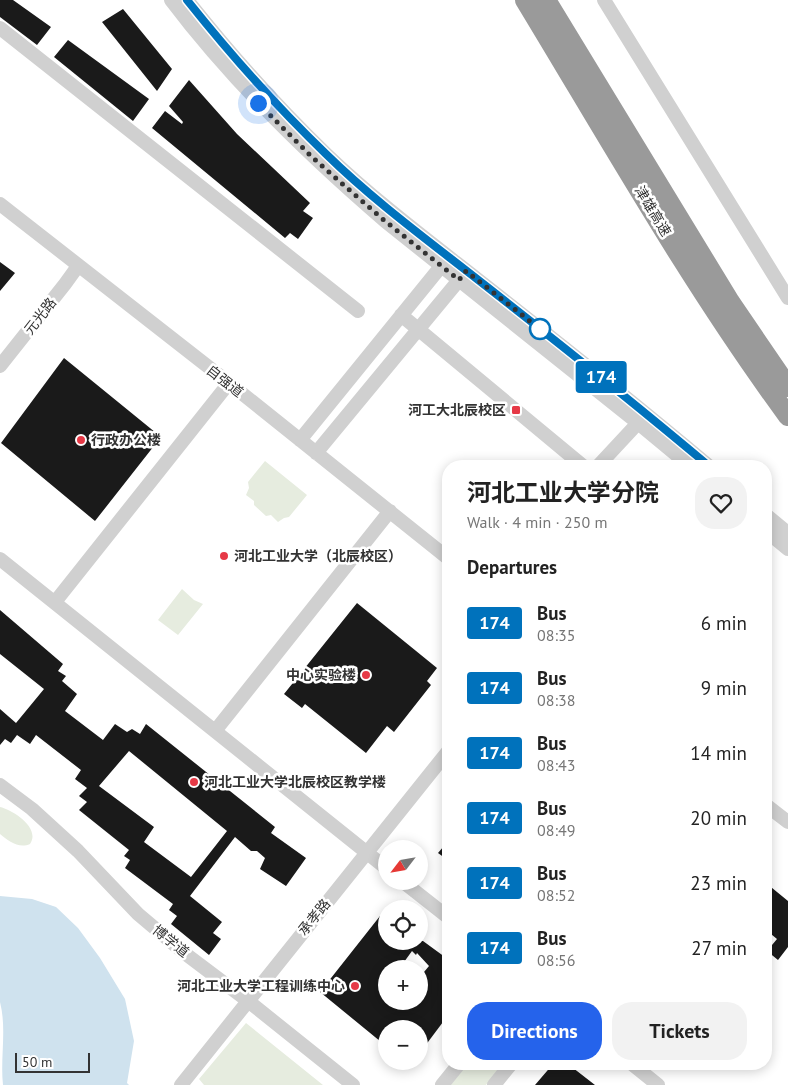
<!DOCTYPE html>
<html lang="en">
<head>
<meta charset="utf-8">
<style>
  body { margin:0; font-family:"PT Sans","Noto Sans SC",sans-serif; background:#f2f2f2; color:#222; height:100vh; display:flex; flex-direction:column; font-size:19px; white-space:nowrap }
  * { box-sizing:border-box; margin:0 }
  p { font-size:16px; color:#767676 }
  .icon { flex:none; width:28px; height:28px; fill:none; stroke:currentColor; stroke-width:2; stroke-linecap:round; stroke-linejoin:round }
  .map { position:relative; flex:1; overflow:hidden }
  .drawer { position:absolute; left:442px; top:460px; width:330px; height:610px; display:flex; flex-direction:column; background:#fff; border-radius:20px; box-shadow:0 2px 12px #0003 }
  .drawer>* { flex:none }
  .badge { padding:0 10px; border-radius:4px; font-size:18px; line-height:32px }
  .needle { width:32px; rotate:239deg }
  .controls { position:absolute; left:378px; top:840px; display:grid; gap:10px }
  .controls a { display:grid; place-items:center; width:50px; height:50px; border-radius:50%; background:#fff; box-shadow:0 2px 12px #0003; font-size:25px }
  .scale { position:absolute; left:15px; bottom:12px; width:75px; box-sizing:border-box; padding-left:5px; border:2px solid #333; border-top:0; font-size:14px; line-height:18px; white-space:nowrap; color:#333; -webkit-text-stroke:4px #fff; paint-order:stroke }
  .you { position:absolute; width:25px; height:25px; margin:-12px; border:4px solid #fff; border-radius:50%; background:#1a73e8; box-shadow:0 0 0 8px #1a73e833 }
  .map>.badge { position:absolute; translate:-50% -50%; box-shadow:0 0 0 2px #fff }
  h2 { padding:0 25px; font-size:19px; line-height:45px }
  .round { display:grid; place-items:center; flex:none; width:52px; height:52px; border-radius:20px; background:#f2f2f2 }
  .summary { display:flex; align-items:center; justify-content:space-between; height:85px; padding:0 25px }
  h1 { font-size:24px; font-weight:700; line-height:38px }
  .action { display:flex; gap:10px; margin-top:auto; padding:10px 25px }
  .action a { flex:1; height:58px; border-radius:20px; background:#2563eb; color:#fff; font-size:20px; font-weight:700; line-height:58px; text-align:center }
  .action a+a { background:#f2f2f2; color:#222 }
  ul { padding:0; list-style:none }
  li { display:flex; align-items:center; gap:15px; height:65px; padding:0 25px }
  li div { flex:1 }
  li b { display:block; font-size:19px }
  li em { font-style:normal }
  li .badge { min-width:55px; font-weight:700; text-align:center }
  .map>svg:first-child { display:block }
</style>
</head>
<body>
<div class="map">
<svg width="788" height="1085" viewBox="0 0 788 1085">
  <rect width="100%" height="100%" fill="#fff"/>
  <!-- green -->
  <path fill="#e6ecdf" d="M265,461L307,495L289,517L284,518L278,522L271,515L266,516L254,505V501L246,495L249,488L248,482Z
    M182,589L194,600L203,604L178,635L158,620Z
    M0,807C13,810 41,828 30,844C19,849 8,841 0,834Z
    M246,1023L323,1085H204L199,1079Z
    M465,1064H503L486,1085H447Z"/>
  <!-- water -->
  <path fill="#cfe2ee" d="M0,896L32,899L56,907L78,928L100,958L125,999L134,1041L127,1083L129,1085H3C0,1058 7,1029 0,1002Z"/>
  <!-- building -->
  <path fill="#1a1a1a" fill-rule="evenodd" d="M0,0H13L51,27L37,45L0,17Z
    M123,9L172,69L157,91L102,22Z
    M68,40L149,99L133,121L54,57Z
    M189,80L237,134L310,203L303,211L313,218L298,239L290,233L285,238L152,128L165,111L182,124L183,122L169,106Z
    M0,262L15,273L0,291Z
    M64,358L161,437L95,521L1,443Z
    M357,603L437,668L427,681L431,685L394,732L387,726L366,753L305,704L302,708L284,694Z
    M0,610L63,664L58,671L66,676L62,681L77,694L65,711L103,740L115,724L127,732L132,729L140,734L146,724L275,827L271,833L306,858L286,886L260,869L265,858L257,851H251L235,837L190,896L222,922L213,933L221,939L209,955L171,924L177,916L169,910L173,904L125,868L130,860L124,856L129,850L79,810L87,802L79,796L87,788L75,779L81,770L36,735L30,744L17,735L11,743L5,739L0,745V709L16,723L44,689L0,654ZM129,751L227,831L191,877L144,842L154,827L99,786Z
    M449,840V861L438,853Z
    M766,883L788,901V947L778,960L767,951L777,939L766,930Z
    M380,916L386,921V941H423L449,960V1014L419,1054V1029H386V1046L320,992ZM412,951L416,955L417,953L429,966L419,978V1001H386V969H399Z
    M553,1064H568L595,1085H535Z"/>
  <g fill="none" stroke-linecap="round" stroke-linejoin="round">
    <!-- minor -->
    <path stroke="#d0d0d0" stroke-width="14" d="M171,0C233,82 307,154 385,221L638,423L690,466
      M187,0C230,54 276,106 326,154C373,199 426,239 477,279C555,340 633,402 709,466
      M604,0L788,298
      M0,28L358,311
      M0,204L229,383L449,559
      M401,315L583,466
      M0,366L65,284L78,266
      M300,440L447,259
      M316,453L464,274
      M598,466L638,423
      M766,515L788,533
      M766,531L788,549
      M0,559L386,868
      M55,602L229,383
      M215,731L390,511
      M0,785L32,809L78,851L138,914L183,952L248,1001L353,1085
      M766,805L788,822
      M402,881L449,918
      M632,1064L658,1085
      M181,1085L449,750
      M442,1085L459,1064
      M494,1085L511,1064"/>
    <!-- highway -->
    <path stroke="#9a9a9a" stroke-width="20" d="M525,0C610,140 691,284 788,416
      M546,0L730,302L788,387"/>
  </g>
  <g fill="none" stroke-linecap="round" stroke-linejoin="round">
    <!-- line casing -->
    <g stroke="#fff" stroke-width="11">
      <path id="line" d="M187,0C230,54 276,106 326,154C373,200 426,239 477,279C555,340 633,402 709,466"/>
    </g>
    <!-- line -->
    <use href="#line" stroke="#0072bc" stroke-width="8"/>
    <!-- walk -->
    <path stroke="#333" stroke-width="5" stroke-dasharray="0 9" d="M258,103L313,158L346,187L385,221L459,280L466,271L540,329"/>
  </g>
  <!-- markers -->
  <circle fill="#fff" stroke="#0072bc" stroke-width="2.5" cx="540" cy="329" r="10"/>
  <g fill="#e63946" stroke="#fff" stroke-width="2">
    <rect x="511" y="405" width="10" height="10" rx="2.5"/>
    <circle cx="81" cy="440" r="5"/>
    <circle cx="224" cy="556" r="5"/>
    <circle cx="366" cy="675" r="5"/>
    <circle cx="194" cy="782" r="5"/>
    <circle cx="355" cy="986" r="5"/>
  </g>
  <g text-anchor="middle" stroke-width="5" stroke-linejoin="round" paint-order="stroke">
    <!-- street labels -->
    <g font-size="14" fill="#333" stroke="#fff">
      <text transform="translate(653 211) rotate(59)" y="5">津雄高速</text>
      <text transform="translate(40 316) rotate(-52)" y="5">元光路</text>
      <text transform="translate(225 381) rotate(38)" y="5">自强道</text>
      <text transform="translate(314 917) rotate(-51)" y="5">承孝路</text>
      <text transform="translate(171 941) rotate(39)" y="5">博学道</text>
    </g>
    <!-- poi labels -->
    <g font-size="14" font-weight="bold" fill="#333" stroke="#fff" text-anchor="end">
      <text x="506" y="415">河工大北辰校区</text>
      <text x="91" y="445" text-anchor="start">行政办公楼</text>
      <text x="234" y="561" text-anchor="start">河北工业大学（北辰校区）</text>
      <text x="356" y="680">中心实验楼</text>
      <text x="204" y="787" text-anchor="start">河北工业大学北辰校区教学楼</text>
      <text x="345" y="991">河北工业大学工程训练中心</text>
    </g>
  </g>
</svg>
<div class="controls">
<a><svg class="needle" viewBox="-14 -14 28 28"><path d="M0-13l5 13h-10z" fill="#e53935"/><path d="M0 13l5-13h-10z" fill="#767676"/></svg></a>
<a><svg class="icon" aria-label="locate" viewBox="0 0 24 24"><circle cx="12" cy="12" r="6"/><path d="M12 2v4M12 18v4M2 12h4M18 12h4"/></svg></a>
<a>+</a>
<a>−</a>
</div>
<div class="scale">50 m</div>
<div class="you" style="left:258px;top:103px"></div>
<b class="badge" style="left:601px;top:377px;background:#0072bc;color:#fff">174</b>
<section class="drawer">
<div class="summary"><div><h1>河北工业大学分院</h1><p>Walk · 4 min · 250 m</p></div><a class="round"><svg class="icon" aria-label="heart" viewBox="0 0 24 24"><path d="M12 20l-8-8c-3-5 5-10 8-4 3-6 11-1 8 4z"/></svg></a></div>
<h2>Departures</h2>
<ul>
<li><span class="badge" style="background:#0072bc;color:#fff">174</span><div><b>Bus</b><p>08:35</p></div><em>6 min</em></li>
<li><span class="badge" style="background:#0072bc;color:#fff">174</span><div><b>Bus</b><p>08:38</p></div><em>9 min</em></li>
<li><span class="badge" style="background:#0072bc;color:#fff">174</span><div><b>Bus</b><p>08:43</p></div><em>14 min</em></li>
<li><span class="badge" style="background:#0072bc;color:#fff">174</span><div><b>Bus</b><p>08:49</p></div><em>20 min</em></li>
<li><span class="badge" style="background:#0072bc;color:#fff">174</span><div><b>Bus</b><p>08:52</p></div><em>23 min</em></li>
<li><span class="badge" style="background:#0072bc;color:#fff">174</span><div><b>Bus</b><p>08:56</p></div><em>27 min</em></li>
</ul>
<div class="action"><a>Directions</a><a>Tickets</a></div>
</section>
</div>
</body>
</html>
